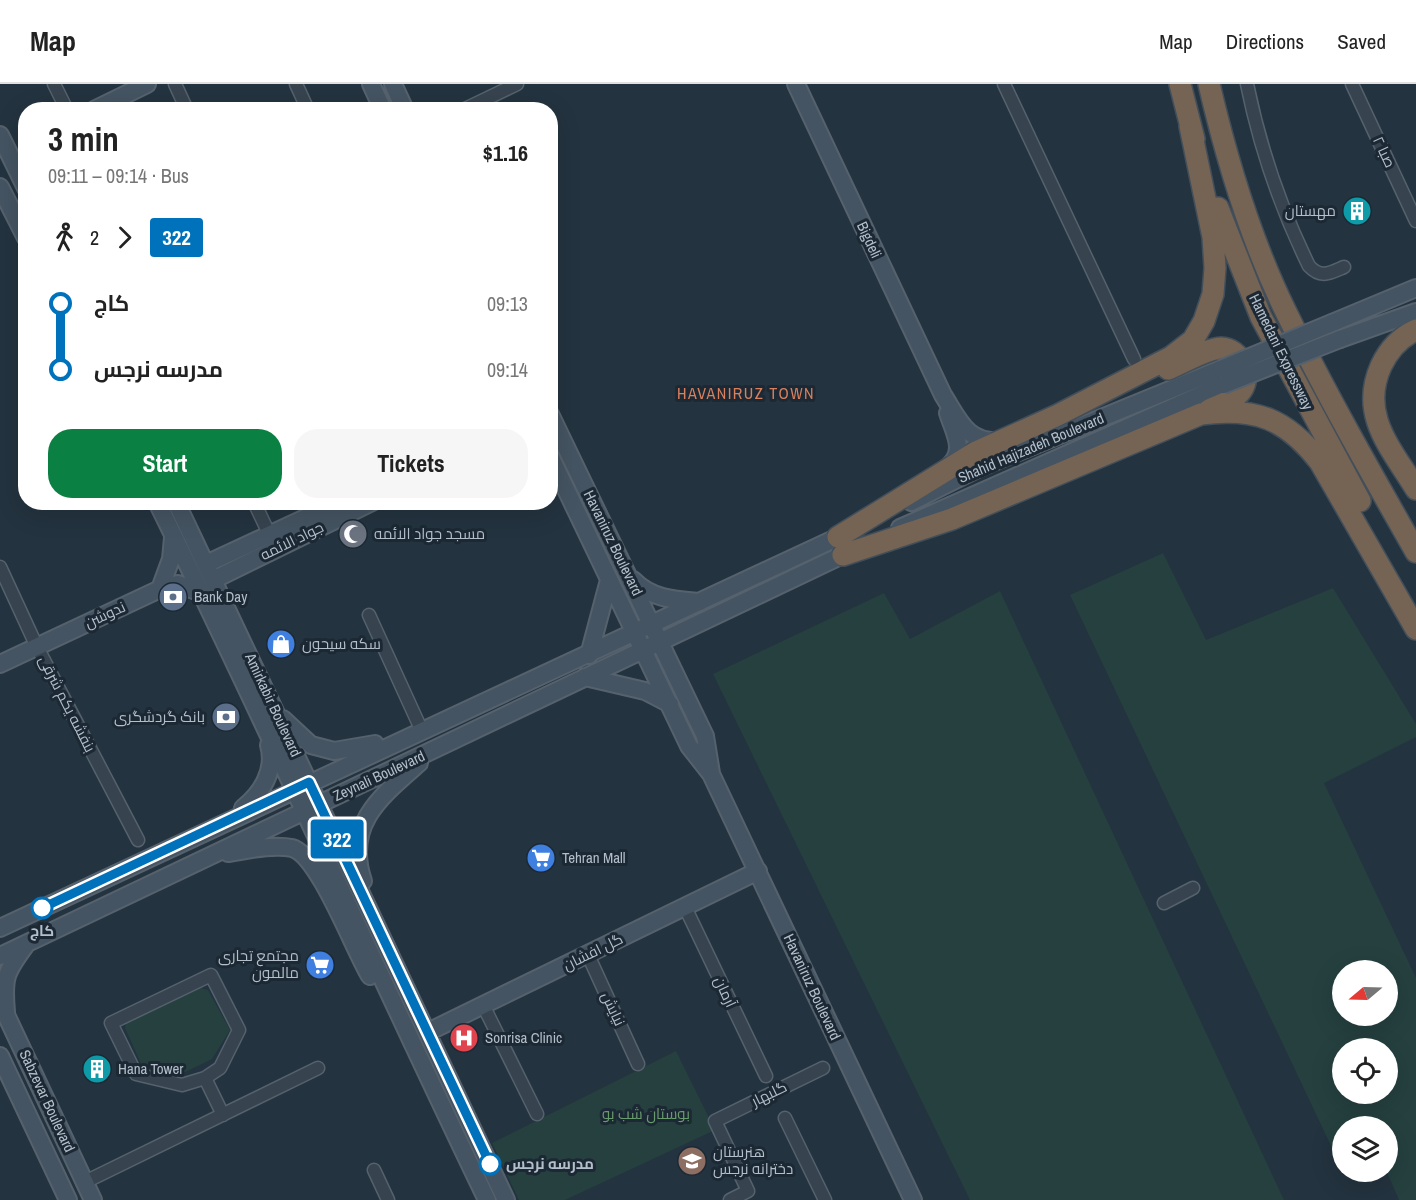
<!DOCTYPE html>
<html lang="en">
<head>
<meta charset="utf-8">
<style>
  body { margin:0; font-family:"Archivo Narrow",Cairo,sans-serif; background:#f6f6f6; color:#222; height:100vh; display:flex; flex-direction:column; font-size:22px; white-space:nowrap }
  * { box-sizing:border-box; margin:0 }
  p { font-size:20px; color:#767676 }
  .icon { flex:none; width:33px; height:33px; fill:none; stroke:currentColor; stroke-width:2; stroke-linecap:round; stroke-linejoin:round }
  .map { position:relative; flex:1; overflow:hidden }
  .side { position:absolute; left:18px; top:18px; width:540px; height:408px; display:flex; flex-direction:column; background:#fff; border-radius:24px; box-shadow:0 6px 24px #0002 }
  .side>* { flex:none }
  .badge { padding:0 12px; border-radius:4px; font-size:21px; line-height:39px }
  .needle { width:39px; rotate:251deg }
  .buttons { position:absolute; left:1332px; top:876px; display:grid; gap:12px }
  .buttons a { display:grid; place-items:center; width:66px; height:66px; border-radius:50%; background:#fff; box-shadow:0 6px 24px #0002; font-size:30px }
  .map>.badge { position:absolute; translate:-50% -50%; box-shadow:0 0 0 3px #fff }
  .legs { display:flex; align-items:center; gap:9px; height:66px; padding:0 30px; font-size:20px }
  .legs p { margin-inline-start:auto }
  .overview { display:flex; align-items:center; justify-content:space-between; height:102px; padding:0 30px }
  h1 { font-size:33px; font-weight:800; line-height:45px }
  .primary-button { display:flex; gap:12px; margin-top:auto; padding:12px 30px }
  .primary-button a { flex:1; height:69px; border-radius:24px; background:#0b8043; color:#fff; font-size:24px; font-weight:800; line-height:69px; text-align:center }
  .primary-button a+a { background:#f6f6f6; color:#222 }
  ul { padding:0 30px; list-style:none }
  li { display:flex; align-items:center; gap:21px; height:66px; font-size:22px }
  li i { display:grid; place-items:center; width:9px; height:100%; margin:0 8px; background:currentColor }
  li i::after { content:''; width:15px; height:15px; margin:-8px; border:4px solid; border-radius:50%; background:#fff }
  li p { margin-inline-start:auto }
  li:first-child i { background:linear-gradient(#0000 50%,currentColor 0) }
  li:last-child i { background:linear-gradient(currentColor 50%,#0000 0) }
  header { display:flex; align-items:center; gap:36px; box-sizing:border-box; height:84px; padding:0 30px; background:#fff; border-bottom:2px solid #e0e0e0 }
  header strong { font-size:28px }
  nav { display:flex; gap:33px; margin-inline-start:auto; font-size:21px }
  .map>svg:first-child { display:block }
</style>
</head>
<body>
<header>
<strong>Map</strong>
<nav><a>Map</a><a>Directions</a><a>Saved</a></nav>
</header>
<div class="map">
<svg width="1416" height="1116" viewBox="0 0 1416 1116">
  <rect width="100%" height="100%" fill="#23333f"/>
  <!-- green -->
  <path fill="#25403f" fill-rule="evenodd" d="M1163,469L1206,556L1333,504L1416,640V653L1324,699L1416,894V1116H1399L1387,1088L1388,1042H1342V1085L1070,511ZM1388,886V932H1342V886ZM1342,964H1388V1010H1342Z
    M1000,507L1284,1116H970L713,590L884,509L910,555Z
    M201,904L208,906L230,946L212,975L179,991L142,982L125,944L126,939Z
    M676,967L715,1046L565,1116H519L492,1059Z"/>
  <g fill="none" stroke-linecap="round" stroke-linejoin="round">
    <!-- street casing -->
    <g stroke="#55626d" stroke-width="15">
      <path id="street" d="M54,0L67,26
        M175,0L187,26
        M296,0L308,26
        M1004,0L1134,275
        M1247,0C1260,64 1280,123 1309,182C1321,195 1330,189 1344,183
        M1352,0L1416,137
        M463,26L517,0
        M254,418L273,458
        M0,483L37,563L138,756
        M369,531L421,645
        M1164,819L1193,804
        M685,823L766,992
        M588,871L638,980
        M483,921L537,1030
        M205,994L220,984L239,946L211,891L111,939L136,990L182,1001L205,994L223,1031
        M785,1034L825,1116
        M374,1086L388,1116
        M85,1098L318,984
        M730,1116L748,1107L715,1037L823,984"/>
    </g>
    <!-- secondary casing -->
    <g stroke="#55626d" stroke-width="20">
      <path id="secondary" d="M371,0L383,26
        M393,0L405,26
        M796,0L943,311C959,336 967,360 1001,357
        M94,26L147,0
        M0,51L26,104
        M0,103L26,154
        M1332,239L1416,204
        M1340,255L1416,228
        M550,330L705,652L711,689
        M550,372L689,662L711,690L913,1116
        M947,384C967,367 955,351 948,329
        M157,418C271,649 375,884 487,1116
        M176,418L506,1116
        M911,418L979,384L1221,285
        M900,444L1223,301
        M206,480L340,418
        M213,496L372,418
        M633,496C651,515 675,516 700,518
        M160,505L171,475L173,454
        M589,571L609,496
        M0,580L160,505L178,500L201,509
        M585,593L645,607L670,620
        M283,635L311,661L334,667L375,660
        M243,724C262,709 276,686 269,661
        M228,769C247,766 273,760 292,764C319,771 354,866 370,892
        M363,797C344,741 380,713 419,679
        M0,844L849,448
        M0,872L853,466
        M0,918L93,1116
        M6,928C3,894 5,889 25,862
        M428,948L758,787
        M0,972L68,1116"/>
    </g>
    <!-- highway casing -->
    <g stroke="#424f5a" stroke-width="24">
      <path id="highway" d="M1180,0L1194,55
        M1209,0C1227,77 1251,157 1286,228C1326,310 1371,389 1416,468
        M1218,124L1261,233L1360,417
        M1416,246C1400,253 1389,265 1381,282C1359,331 1391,364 1416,405
        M1168,285C1180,280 1209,264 1221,264C1240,264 1253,291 1241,307C1234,317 1220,321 1209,326
        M838,453L976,368L1058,331L1171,273L1193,256L1204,237L1213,210L1215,184L1213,153L1190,42
        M843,471L952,435L1201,330C1255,323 1286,334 1320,378L1416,545"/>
    </g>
    <!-- street -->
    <use href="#street" stroke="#37444f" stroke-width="12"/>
    <!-- secondary -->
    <use href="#secondary" stroke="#455462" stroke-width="16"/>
    <!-- highway -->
    <use href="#highway" stroke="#756354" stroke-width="21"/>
    <!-- secondary-bridge casing -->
    <g stroke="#55626d" stroke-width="20" stroke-linecap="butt">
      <path id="secondary-bridge" d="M1221,285L1332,239
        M1223,301L1340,255"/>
    </g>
    <!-- secondary-bridge -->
    <use href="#secondary-bridge" stroke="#455462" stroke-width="16"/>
  </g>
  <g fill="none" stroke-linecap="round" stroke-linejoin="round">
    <!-- line-1 casing -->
    <g stroke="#fff" stroke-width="14">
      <path id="line-1" d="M42,824L309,698L490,1080"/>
    </g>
    <!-- line-1 -->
    <use href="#line-1" stroke="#0072bc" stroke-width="9"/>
  </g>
  <!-- icons -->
  <defs>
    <g id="building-disc" transform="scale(1.5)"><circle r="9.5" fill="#0f9aa8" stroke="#1c2934"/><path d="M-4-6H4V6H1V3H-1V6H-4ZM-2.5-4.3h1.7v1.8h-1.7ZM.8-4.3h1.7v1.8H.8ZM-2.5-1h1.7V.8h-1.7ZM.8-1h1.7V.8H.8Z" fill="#fff"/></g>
    <g id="mosque-disc" transform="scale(1.5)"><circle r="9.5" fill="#6b7280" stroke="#1c2934"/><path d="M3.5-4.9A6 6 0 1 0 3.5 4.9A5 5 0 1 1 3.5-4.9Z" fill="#fff"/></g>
    <g id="bank-disc" transform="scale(1.5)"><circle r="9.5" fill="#5c6f8a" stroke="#1c2934"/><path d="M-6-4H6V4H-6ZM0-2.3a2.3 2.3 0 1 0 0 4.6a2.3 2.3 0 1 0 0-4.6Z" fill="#fff"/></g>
    <g id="shop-disc" transform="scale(1.5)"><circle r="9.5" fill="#3f7fe0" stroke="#1c2934"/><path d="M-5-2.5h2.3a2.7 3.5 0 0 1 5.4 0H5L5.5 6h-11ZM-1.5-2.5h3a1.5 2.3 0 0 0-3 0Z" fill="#fff"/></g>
    <g id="supermarket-disc" transform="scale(1.5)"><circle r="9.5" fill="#3f7fe0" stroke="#1c2934"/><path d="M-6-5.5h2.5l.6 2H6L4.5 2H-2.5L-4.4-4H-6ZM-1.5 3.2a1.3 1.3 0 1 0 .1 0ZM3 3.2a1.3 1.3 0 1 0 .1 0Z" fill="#fff"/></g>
    <g id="hospital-disc" transform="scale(1.5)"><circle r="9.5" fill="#e0444e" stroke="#1c2934"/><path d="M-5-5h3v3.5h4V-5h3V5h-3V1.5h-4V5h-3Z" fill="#fff"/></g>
    <g id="school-disc" transform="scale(1.5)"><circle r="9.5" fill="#8d6e63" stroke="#1c2934"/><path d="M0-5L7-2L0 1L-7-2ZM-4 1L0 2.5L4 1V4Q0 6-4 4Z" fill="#fff"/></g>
  </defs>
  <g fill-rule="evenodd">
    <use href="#building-disc" x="1357" y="127"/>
    <use href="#mosque-disc" x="353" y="450"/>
    <use href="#bank-disc" x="173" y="513"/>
    <use href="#shop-disc" x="281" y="560"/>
    <use href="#bank-disc" x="226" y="633"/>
    <use href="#supermarket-disc" x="541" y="774"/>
    <use href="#supermarket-disc" x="320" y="881"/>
    <use href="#hospital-disc" x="464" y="954"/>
    <use href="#building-disc" x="97" y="985"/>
    <use href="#school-disc" x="692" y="1077"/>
  </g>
  <!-- markers -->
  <g fill="#fff" stroke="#0072bc" stroke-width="3">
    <circle cx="42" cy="824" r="10"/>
    <circle cx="490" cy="1080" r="10"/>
  </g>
  <g text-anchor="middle" stroke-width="6" stroke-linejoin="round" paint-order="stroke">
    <!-- street labels -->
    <g font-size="15" fill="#b3bfca" stroke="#1c2934">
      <text transform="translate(1384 68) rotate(65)" y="5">صبا ۲</text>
      <text transform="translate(869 156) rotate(65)" y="5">Bigdeli</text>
      <text transform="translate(1281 268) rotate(64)" y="5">Hamedani Expressway</text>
      <text transform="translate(1031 364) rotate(-23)" y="5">Shahid Hajizadeh Boulevard</text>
      <text transform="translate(292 457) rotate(-26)" y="5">جواد الائمه</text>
      <text transform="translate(613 459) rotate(64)" y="5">Havaniruz Boulevard</text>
      <text transform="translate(105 531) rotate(-25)" y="5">ندوشن</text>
      <text transform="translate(67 620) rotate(63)" y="5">بنفشه یکم شرقی</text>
      <text transform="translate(273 621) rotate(65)" y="5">Amirkabir Boulevard</text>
      <text transform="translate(379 692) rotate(-25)" y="5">Zeynali Boulevard</text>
      <text transform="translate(593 868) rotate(-26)" y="5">گل افشان</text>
      <text transform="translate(812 903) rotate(65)" y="5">Havaniruz Boulevard</text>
      <text transform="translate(725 908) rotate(65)" y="5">آرمان</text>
      <text transform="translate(613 925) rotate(65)" y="5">نیایش</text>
      <text transform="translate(769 1010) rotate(-26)" y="5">گلبهار</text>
      <text transform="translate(47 1017) rotate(65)" y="5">Sabzevar Boulevard</text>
    </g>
    <!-- poi labels -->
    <g font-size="15" fill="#b3bfca" stroke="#1c2934" text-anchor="start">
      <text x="1336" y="132" text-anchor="end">مهستان</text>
      <text x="374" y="455">مسجد جواد الائمه</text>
      <text x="194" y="518">Bank Day</text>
      <text x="302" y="565">سکه سیحون</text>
      <text x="205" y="638" text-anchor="end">بانک گردشگری</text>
      <text x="562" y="779">Tehran Mall</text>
      <text x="299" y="877" text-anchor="end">مجتمع تجاری<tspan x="299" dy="17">مالمون</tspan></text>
      <text x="485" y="959">Sonrisa Clinic</text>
      <text x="118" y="990">Hana Tower</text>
      <text x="713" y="1073">هنرستان<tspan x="713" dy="17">دخترانه نرجس</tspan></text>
    </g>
    <!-- stop labels -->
    <g font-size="15" font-weight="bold" fill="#b3bfca" stroke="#1c2934">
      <text x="42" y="852">کاج</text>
      <text x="506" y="1085" text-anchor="start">مدرسه نرجس</text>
    </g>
    <!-- park labels -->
    <g font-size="15" fill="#699c6d" stroke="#1c2934">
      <text x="646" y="1035">بوستان شب بو</text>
    </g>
    <!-- neighbourhood labels -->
    <g font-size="16" letter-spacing="1.5" fill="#d9805e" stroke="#1c2934">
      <text x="746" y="315">HAVANIRUZ TOWN</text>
    </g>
  </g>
</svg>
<div class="buttons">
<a><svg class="needle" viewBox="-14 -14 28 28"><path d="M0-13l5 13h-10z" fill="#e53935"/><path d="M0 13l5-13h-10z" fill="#767676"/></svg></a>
<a><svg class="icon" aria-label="locate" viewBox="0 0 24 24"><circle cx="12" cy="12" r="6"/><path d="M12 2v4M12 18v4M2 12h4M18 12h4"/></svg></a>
<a><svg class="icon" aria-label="layers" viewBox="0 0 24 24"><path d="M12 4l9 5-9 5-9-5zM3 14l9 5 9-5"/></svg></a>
</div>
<b class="badge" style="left:337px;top:755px;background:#0072bc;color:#fff">322</b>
<section class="side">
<div class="overview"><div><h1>3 min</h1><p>09:11 – 09:14 · Bus</p></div><b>$1.16</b></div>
<div class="legs"><svg class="icon" aria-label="walk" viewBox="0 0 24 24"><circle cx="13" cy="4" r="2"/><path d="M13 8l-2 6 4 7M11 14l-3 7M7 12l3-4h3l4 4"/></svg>2<svg class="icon" aria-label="forward" viewBox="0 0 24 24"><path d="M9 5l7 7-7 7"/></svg><b class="badge" style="background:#0072bc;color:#fff">322</b></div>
<ul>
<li><i style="color:#0072bc"></i><b>کاج</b><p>09:13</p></li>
<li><i style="color:#0072bc"></i><b>مدرسه نرجس</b><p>09:14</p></li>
</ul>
<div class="primary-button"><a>Start</a><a>Tickets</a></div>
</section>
</div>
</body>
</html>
